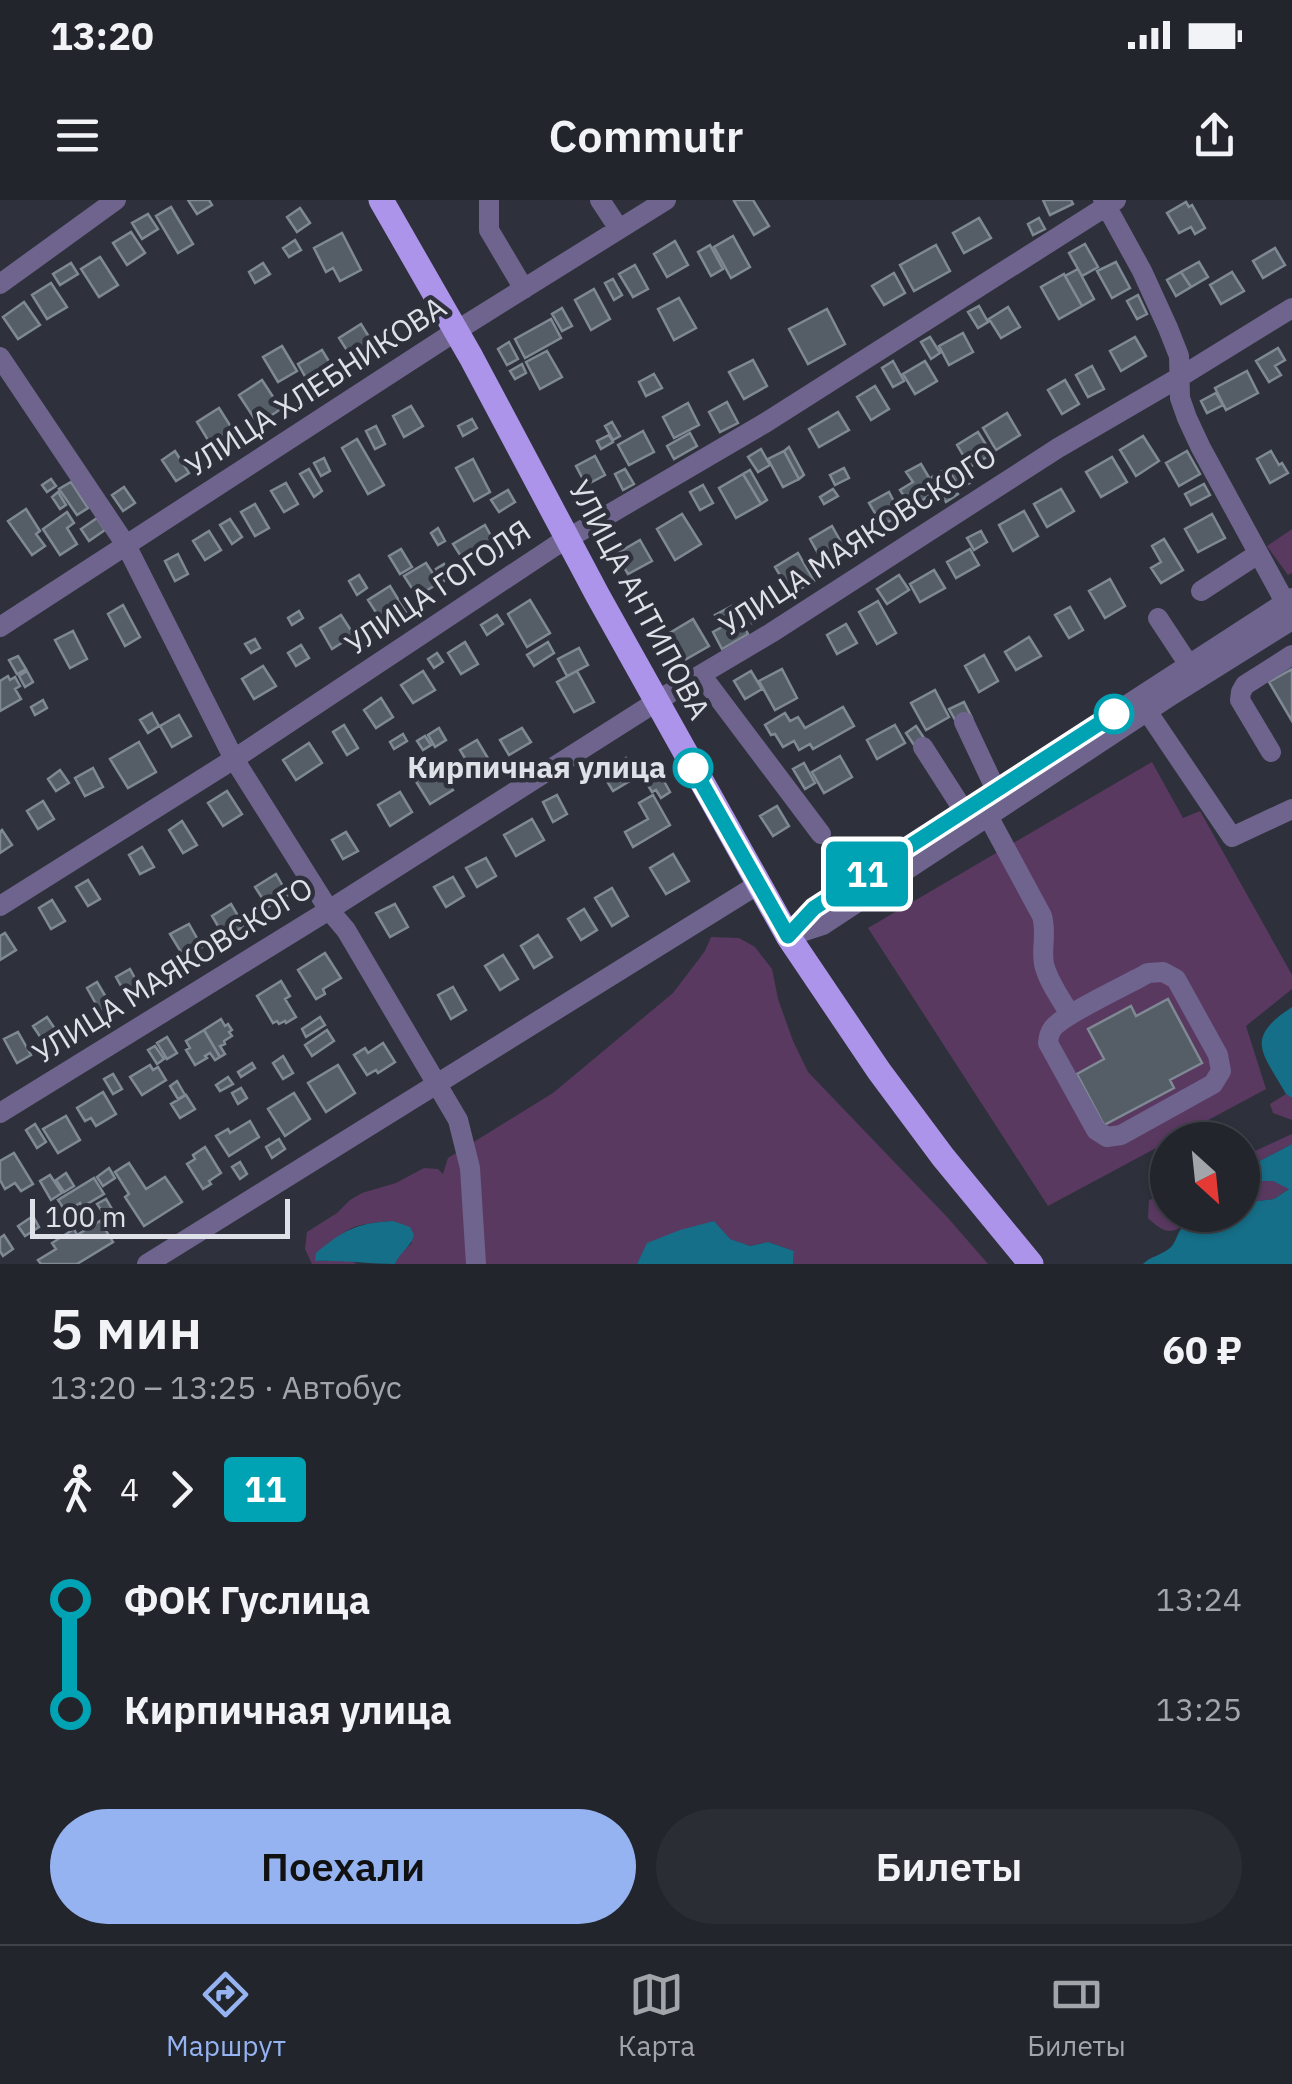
<!DOCTYPE html>
<html lang="ru">
<head>
<meta charset="utf-8">
<style>
  body { margin:0; font-family:"IBM Plex Sans",sans-serif; background:#2a2d34; color:#f1f3f6; height:100vh; display:flex; flex-direction:column; font-size:38px; white-space:nowrap }
  * { box-sizing:border-box; margin:0 }
  p { font-size:32px; color:#a2a5a9 }
  .icon { flex:none; width:55px; height:55px; fill:none; stroke:currentColor; stroke-width:2; stroke-linecap:round; stroke-linejoin:round }
  .map { position:relative; height:1064px; overflow:hidden }
  .sheet { display:flex; flex-direction:column; background:#22252c; flex:1 }
  .sheet>* { flex:none }
  .badge { padding:0 20px; border-radius:8px; font-size:35px; line-height:65px }
  .needle { width:65px; rotate:153deg }
  .fabs { position:absolute; left:1150px; top:922px; display:grid; gap:20px }
  .fabs a { display:grid; place-items:center; width:110px; height:110px; border-radius:50%; background:#22252c; box-shadow:0 2px 8px #0004,0 0 0 2px #3f4248; font-size:50px }
  .scale { position:absolute; left:30px; bottom:25px; width:260px; box-sizing:border-box; padding-left:10px; border:5px solid #dfe1e8; border-top:0; font-size:28px; line-height:35px; white-space:nowrap; color:#dfe1e8; -webkit-text-stroke:8px #2e313b; paint-order:stroke }
  .map>.badge { position:absolute; translate:-50% -50%; box-shadow:0 0 0 5px #fff }
  .legs { display:flex; align-items:center; gap:15px; height:110px; padding:0 50px; font-size:32px }
  .legs p { margin-inline-start:auto }
  .overview { display:flex; align-items:center; justify-content:space-between; height:170px; padding:0 50px }
  h1 { font-size:55px; font-weight:600; line-height:75px }
  .button { display:flex; gap:20px; margin-top:auto; padding:20px 50px }
  .button a { flex:1; height:115px; border-radius:60px; background:#95b2f1; color:#111; font-size:40px; font-weight:600; line-height:115px; text-align:center }
  .button a+a { background:#2a2d34; color:#f1f3f6 }
  ul { padding:0 50px; list-style:none }
  li { display:flex; align-items:center; gap:35px; height:110px; font-size:38px }
  li i { display:grid; place-items:center; width:15px; height:100%; margin:0 12px; background:currentColor }
  li i::after { content:''; width:25px; height:25px; margin:-12px; border:8px solid; border-radius:50%; background:#22252c }
  li p { margin-inline-start:auto }
  li:first-child i { background:linear-gradient(#0000 50%,currentColor 0) }
  li:last-child i { background:linear-gradient(currentColor 50%,#0000 0) }
  .status { display:flex; justify-content:space-between; align-items:center; height:70px; padding:0 50px; background:#22252c; direction:ltr }
  .status svg { height:28px; fill:currentColor }
  header { display:flex; justify-content:space-between; align-items:center; height:130px; padding:0 50px; background:#22252c; font-size:45px; font-weight:600 }
  .menu { display:flex; justify-content:space-around; align-items:center; height:140px; border-top:2px solid #3f4248; background:#22252c; font-size:28px; color:#a2a5a9 }
  .menu a { display:grid; justify-items:center; gap:5px }
  .menu .selected { color:#95b2f1 }
  .map>svg:first-child { display:block }
</style>
</head>
<body>
<div class="status"><b>13:20</b><svg viewBox="0 0 49 12"><path d="M0 12V9h3v3zM5 12V6h3v6zM10 12V3h3v9zM15 12V0h3v12zM26 1h20v11H26zM47 4h2v5h-2z"/></svg></div>
<header><svg class="icon" aria-label="menu" viewBox="0 0 24 24"><path d="M4 6h16M4 12h16M4 18h16"/></svg>Commutr<svg class="icon" aria-label="share" viewBox="0 0 24 24"><path d="M12 15V3M7 8l5-5 5 5M5 13v7h14v-7"/></svg></header>
<div class="map">
<svg width="1292" height="1064" viewBox="0 0 1292 1064">
  <rect width="100%" height="100%" fill="#2e313b"/>
  <!-- green -->
  <path fill="#5a3961" d="M1292,329V373L1288,375L1267,346Z
    M1152,562L1183,618L1200,611L1292,775V789L1246,826L1266,889L1048,1006L868,728Z
    M711,737L739,738L755,747L772,769L778,799L793,841L808,872L948,1018L988,1064H793L794,1051L768,1042L750,1046L729,1039L714,1021L648,1043L637,1064H395L398,1056L412,1043L393,1021C350,1024 343,1028 316,1061L349,1060L357,1064H312L305,1049L307,1032L337,1013L350,1000L362,993L396,983L424,968L438,969L443,974L448,958L553,893L673,793L705,751Z
    M1286,894L1292,898V920L1273,913L1270,904Z
    M1292,934V944L1243,970L1244,956Z
    M1243,981H1273L1290,988L1274,999L1243,1003Z
    M1167,994L1168,1015H1200C1178,1026 1173,1043 1148,1018L1149,1000Z"/>
  <!-- water -->
  <path fill="#156f88" d="M1292,807V898L1286,894C1263,853 1243,839 1292,807Z
    M1292,944V1064H1143C1151,1056 1162,1055 1170,1048C1176,1043 1177,1033 1182,1028C1198,1010 1221,1015 1242,1015L1243,1003L1274,999L1289,989L1273,981H1243V970Z
    M393,1021L410,1027L414,1035C411,1047 400,1052 395,1064C368,1064 343,1060 315,1061L316,1053C344,1030 356,1023 393,1021Z
    M714,1021L730,1039L750,1046L768,1042L794,1051L793,1064H637L647,1043L680,1030Z"/>
  <!-- building -->
  <path fill="#555e67" stroke="#7f8993" stroke-width="2.5" d="M188,0H209L212,5L197,14Z
    M736,0H753L769,26L754,35L734,1Z
    M1043,0H1071L1073,4L1050,15Z
    M1186,2L1189,7L1192,5L1205,28L1195,34L1191,27L1179,33L1167,13Z
    M171,7L193,44L178,53L156,16Z
    M300,8L310,23L297,32L287,17Z
    M148,14L158,29L142,39L132,23Z
    M979,18L991,38L964,53L953,33Z
    M1039,18L1045,29L1033,35L1028,24Z
    M131,32L145,53L127,65L113,43Z
    M342,33L361,70L340,81L333,68L326,72L314,48Z
    M733,36L750,67L731,78L714,47Z
    M295,40L301,50L289,57L283,48Z
    M675,41L688,65L667,77L654,54Z
    M1085,44L1098,67L1082,76L1069,53Z
    M710,45L723,69L711,76L698,52Z
    M936,45L950,71L914,91L900,65Z
    M1275,48L1285,65L1263,78L1253,61Z
    M100,57L118,85L99,97L81,69Z
    M1116,62L1130,88L1112,98L1097,71Z
    M1199,62L1208,77L1191,87L1181,72Z
    M71,63L78,74L60,85L53,74Z
    M263,63L270,74L255,83L249,72Z
    M635,65L648,89L633,97L619,74Z
    M1078,69L1094,99L1082,106L1065,76Z
    M1181,72L1191,87L1176,96L1167,80Z
    M1232,72L1244,91L1221,104L1210,85Z
    M894,73L905,93L884,105L872,86Z
    M1064,74L1082,106L1059,119L1041,87Z
    M613,79L622,95L614,100L605,83Z
    M51,83L67,107L47,119L32,95Z
    M594,89L610,119L591,130L575,100Z
    M1138,95L1147,114L1137,119L1127,101Z
    M679,98L696,128L674,140L658,109Z
    M24,102L40,125L18,139L3,117Z
    M979,106L988,122L978,128L968,112Z
    M1008,107L1020,127L1001,138L989,119Z
    M562,108L572,126L562,131L552,114Z
    M827,109L845,144L808,164L789,129Z
    M551,119L561,138L525,158L515,139Z
    M361,124L377,150L355,163L339,138Z
    M963,133L973,152L949,165L939,146Z
    M930,137L940,153L931,159L921,142Z
    M1135,137L1146,156L1121,171L1110,151Z
    M509,142L518,159L507,165L498,149Z
    M282,146L297,171L278,182L263,157Z
    M1278,148L1285,160L1275,166L1281,175L1269,182L1256,161Z
    M322,150L336,173L311,187L298,164Z
    M547,151L562,177L540,189L526,162Z
    M753,160L767,186L744,199L729,172Z
    M893,161L904,181L893,187L882,168Z
    M925,161L937,181L915,194L903,174Z
    M522,164L526,173L515,179L510,171Z
    M1092,166L1104,189L1088,197L1076,175Z
    M1247,171L1258,193L1226,210L1215,188Z
    M654,174L662,188L646,196L639,182Z
    M262,180L281,209L258,224L239,195Z
    M1065,180L1079,204L1062,214L1048,190Z
    M875,186L889,209L871,220L857,197Z
    M1216,193L1223,205L1207,213L1201,201Z
    M727,202L738,223L720,232L709,212Z
    M688,203L699,225L674,238L663,217Z
    M411,206L423,226L404,237L393,216Z
    M219,208L240,241L217,255L197,222Z
    M838,212L849,230L819,247L809,229Z
    M1007,213L1020,235L996,250L983,228Z
    M472,219L477,228L463,236L458,226Z
    M612,222L620,236L613,240L605,226Z
    M376,226L385,244L375,249L366,231Z
    M643,231L654,252L629,265L618,245Z
    M978,232L992,254L970,267L957,245Z
    M690,233L697,246L674,259L667,246Z
    M609,235L613,242L601,249L597,241Z
    M1143,236L1159,261L1136,276L1120,250Z
    M357,239L384,285L368,294L342,248Z
    M789,247L804,275L799,279L784,251Z
    M761,249L770,265L758,272L748,257Z
    M175,251L189,273L176,281L162,260Z
    M784,251L799,279L783,287L768,259Z
    M1187,251L1200,274L1179,286L1166,263Z
    M1271,251L1279,265L1282,263L1288,273L1270,283L1257,259Z
    M595,256L605,275L586,285L576,266Z
    M1112,257L1127,282L1101,297L1086,272Z
    M324,258L330,271L321,276L314,263Z
    M473,259L490,292L474,301L456,268Z
    M921,264L937,291L911,307L900,290L913,282L906,272Z
    M844,268L849,278L835,285L830,275Z
    M961,268L970,283L959,288L951,274Z
    M309,269L322,291L314,297L300,274Z
    M625,269L634,284L623,290L615,274Z
    M750,270L767,300L761,304L743,274Z
    M944,270L958,294L946,302L932,277Z
    M743,274L761,304L736,318L719,288Z
    M51,279L56,286L47,292L42,285Z
    M71,282L88,308L77,315L59,289Z
    M286,283L298,304L284,312L271,291Z
    M1204,284L1210,295L1191,305L1185,294Z
    M703,285L713,303L700,310L690,292Z
    M124,287L135,303L123,311L112,295Z
    M833,289L838,296L824,304L820,297Z
    M1061,289L1074,311L1047,327L1034,304Z
    M508,290L515,302L499,312L491,300Z
    M58,292L66,305L60,309L52,297Z
    M889,292L901,315L882,325L869,303Z
    M255,304L269,328L255,336L241,312Z
    M26,309L40,331L36,334L45,346L32,355L8,321Z
    M1024,311L1038,336L1013,351L999,325Z
    M67,312L74,323L67,328L77,344L60,355L43,329Z
    M682,314L701,344L675,360L657,329Z
    M1212,314L1225,338L1198,352L1185,329Z
    M97,318L105,330L89,341L81,329Z
    M230,319L242,337L232,344L220,325Z
    M485,325L495,343L464,361L453,344Z
    M832,326L846,351L824,364L810,339Z
    M438,328L445,341L438,345L431,333Z
    M209,331L221,350L205,360L193,341Z
    M981,331L987,342L974,350L967,338Z
    M1164,339L1183,370L1161,383L1151,368L1161,362L1152,346Z
    M640,340L652,361L628,374L616,354Z
    M401,349L412,367L400,374L389,356Z
    M970,349L979,365L956,378L947,362Z
    M798,353L814,381L791,394L775,367Z
    M178,354L188,374L175,381L165,361Z
    M426,363L439,383L417,396L404,376Z
    M444,364L452,376L444,381L436,369Z
    M934,370L945,388L920,402L910,384Z
    M359,375L367,388L357,395L349,381Z
    M899,375L909,390L887,404L877,389Z
    M1110,379L1125,406L1105,418L1089,391Z
    M390,386L406,412L384,425L368,400Z
    M753,398L764,416L752,423L741,405Z
    M530,400L550,433L527,447L508,414Z
    M878,401L896,433L877,444L859,412Z
    M123,405L140,437L125,446L108,414Z
    M732,406L748,434L722,449L713,432L722,427L715,415Z
    M1070,407L1083,430L1069,438L1055,415Z
    M299,411L303,418L292,425L288,418Z
    M341,415L354,435L332,449L320,428Z
    M497,415L503,424L487,435L481,425Z
    M693,419L709,446L683,461L668,434Z
    M846,424L857,443L837,454L827,435Z
    M73,431L87,459L70,468L55,440Z
    M1029,437L1041,456L1016,470L1005,452Z
    M255,439L260,448L251,453L245,444Z
    M465,442L478,464L461,474L448,453Z
    M548,442L554,453L534,466L527,455Z
    M301,445L309,458L296,466L288,453Z
    M579,448L588,465L567,476L558,459Z
    M437,453L443,462L434,468L428,459Z
    M984,455L998,481L979,492L965,466Z
    M18,456L26,469L17,474L9,460Z
    M263,466L276,486L254,499L242,479Z
    M782,469L797,498L775,510L759,481Z
    M1292,469V521L1269,482Z
    M27,471L33,482L25,487L19,476Z
    M423,471L435,490L413,503L401,485Z
    M577,471L594,502L574,512L557,482Z
    M751,471L762,489L745,499L734,481Z
    M8,476L10,480L15,477L20,486L15,489L21,499L0,511V481Z
    M935,490L949,517L926,530L911,503Z
    M381,498L393,517L376,528L364,510Z
    M43,500L47,508L35,515L31,507Z
    M964,502L972,518L958,525L949,509Z
    M843,507L854,526L813,549L810,544L799,550L794,541L783,547L775,534L771,535L765,525L785,513L790,521L798,517L805,528Z
    M152,513L159,526L148,533L140,520Z
    M179,515L191,536L172,547L160,526Z
    M344,525L358,548L347,555L333,532Z
    M895,525L905,543L877,559L867,540Z
    M916,526L928,544L918,551L906,533Z
    M439,528L446,540L435,547L428,535Z
    M522,528L531,542L509,555L500,540Z
    M403,534L407,541L394,549L390,542Z
    M425,536L431,545L423,550L417,541Z
    M477,540L492,565L475,575L460,550Z
    M139,542L156,572L128,588L110,559Z
    M309,543L322,563L296,580L283,560Z
    M840,556L852,577L824,593L812,572Z
    M626,558L638,576L613,591L602,573Z
    M804,563L815,583L805,589L793,569Z
    M439,566L453,590L430,604L415,580Z
    M93,568L103,587L85,596L75,578Z
    M60,570L69,583L56,591L48,579Z
    M660,574L670,592L661,598L656,590L652,592L646,582Z
    M227,591L242,614L223,626L208,603Z
    M400,592L412,612L390,626L378,605Z
    M557,595L567,614L553,622L543,602Z
    M653,595L670,625L633,647L625,632L648,619L639,603Z
    M43,601L54,619L38,629L27,611Z
    M777,606L789,626L773,636L760,616Z
    M532,619L544,640L516,656L504,635Z
    M182,621L197,645L183,653L169,630Z
    M2,630L12,645L0,653V632Z
    M346,632L358,651L343,659L332,640Z
    M142,647L154,667L140,674L129,655Z
    M673,654L689,681L666,694L650,668Z
    M486,658L496,676L477,687L466,668Z
    M276,674L288,695L268,707L255,687Z
    M453,677L464,696L446,707L434,687Z
    M88,680L100,699L88,706L76,687Z
    M612,688L628,716L612,726L595,698Z
    M52,700L65,721L51,729L39,708Z
    M231,704L244,726L225,738L212,716Z
    M395,704L408,727L390,737L376,713Z
    M584,709L597,730L581,740L568,719Z
    M189,724L202,747L184,757L170,734Z
    M5,733L16,750L0,760V736Z
    M538,735L552,757L534,768L521,746Z
    M325,753L341,778L323,789L325,794L316,799L298,770Z
    M503,755L518,779L500,790L485,766Z
    M130,769L144,795L130,802L116,777Z
    M281,781L290,796L285,799L296,817L286,823L285,821L279,824L277,821L273,823L257,796Z
    M97,782L110,804L100,811L87,788Z
    M453,787L466,810L451,819L438,795Z
    M1168,799L1202,863L1170,880L1174,888L1104,925L1077,874L1104,859L1088,829L1131,806L1136,816Z
    M47,817L63,841L49,850L33,826Z
    M320,817L325,825L306,837L302,829Z
    M221,819L225,826L228,824L232,830L229,832L232,836L224,841L225,844L220,846L225,854L220,857L204,830Z
    M204,830L220,857L215,860L210,853L205,856L207,858L195,865L186,850L190,848L186,841Z
    M327,830L334,841L312,856L305,845Z
    M18,832L31,855L17,863L4,839Z
    M167,837L177,853L167,859L157,843Z
    M383,843L395,862L378,873L376,870L367,875L354,855L365,848L368,853Z
    M155,846L164,859L157,864L148,850Z
    M283,856L293,873L283,879L273,863Z
    M252,863L255,868L241,877L238,872Z
    M150,865L153,870L158,867L166,880L142,895L130,877Z
    M338,865L355,893L326,912L308,883Z
    M113,874L122,889L113,894L104,879Z
    M228,877L233,884L220,891L216,885Z
    M177,881L185,895L178,899L170,886Z
    M241,888L247,898L238,904L232,893Z
    M103,892L116,914L96,926L91,918L85,921L77,908Z
    M294,893L310,919L285,936L268,909Z
    M186,895L195,909L180,918L171,904Z
    M66,916L80,940L58,953L43,929Z
    M250,921L259,937L229,956L216,936L228,929L230,933Z
    M35,924L46,942L37,948L26,930Z
    M279,939L285,949L272,958L266,947Z
    M205,947L221,973L209,981L211,984L203,989L187,964L195,959L193,955Z
    M14,953L33,984L21,991L15,983L5,989L0,980V961Z
    M240,962L247,974L240,979L232,967Z
    M129,963L146,989L165,977L182,1002L144,1026L125,997L129,994L115,972Z
    M109,968L115,978L103,986L97,977Z
    M66,973L74,986L64,992L56,980Z
    M50,975L62,993L51,1000L40,981Z
    M94,978L104,994L82,1007L80,1003L66,1012L58,1000Z
    M106,999L112,1009L104,1014L97,1004Z
    M33,1016L39,1027L25,1036L18,1026Z
    M100,1021L113,1042L77,1064H41L38,1060L56,1049L52,1043L74,1029L77,1035Z
    M4,1035L13,1049L3,1056L0,1051V1038Z"/>
  <g fill="none" stroke-linecap="round" stroke-linejoin="round">
    <!-- minor -->
    <path stroke="#6f648e" stroke-width="20" d="M489,0V30L524,89
      M600,0L619,29
      M1103,0L1142,71L1168,128L1179,156L1180,198L1187,218L1201,248L1285,402
      M0,84L116,0
      M0,157L126,345L234,559L329,710L346,730L458,920L470,968L476,1064
      M1201,391L1258,354
      M1158,418L1189,465
      M0,427L456,131L666,0
      M702,476L821,634
      M1147,511L1232,637L1292,609
      M964,522L996,590
      M923,547L964,611
      M1271,552L1240,500L1241,492L1245,485L1292,455
      M988,616L1042,716C1047,733 1041,748 1044,764C1048,782 1062,800 1070,815
      M0,706L234,559L555,346L765,223L1116,0
      M788,736L814,708L1292,398
      M789,736L823,725L1172,495L1292,420
      M1163,772L1176,779L1218,855L1221,871L1213,884L1121,935L1107,937L1096,930L1048,843C1049,836 1049,834 1053,828C1064,814 1129,784 1148,773Z
      M0,913L329,710L670,493L771,433L1058,248L1180,177L1292,108
      M147,1064L757,685"/>
    <!-- major -->
    <path stroke="#ac94ea" stroke-width="25" d="M381,0L471,157L598,396L788,736L879,871L943,957L1031,1064"/>
  </g>
  <g fill="none" stroke-linecap="round" stroke-linejoin="round">
    <!-- line-1 casing -->
    <g stroke="#fff" stroke-width="22">
      <path id="line-1" d="M693,568L788,736L814,708L1114,514"/>
    </g>
    <!-- line-1 -->
    <use href="#line-1" stroke="#00a3b4" stroke-width="15"/>
  </g>
  <!-- markers -->
  <g fill="#fff" stroke="#00a3b4" stroke-width="5">
    <circle cx="1114" cy="514" r="18"/>
    <circle cx="693" cy="568" r="18"/>
  </g>
  <g text-anchor="middle" stroke-width="9" stroke-linejoin="round" paint-order="stroke">
    <!-- street labels -->
    <g font-size="30" fill="#dfe1e8" stroke="#2e313b">
      <text transform="translate(316 187) rotate(-33)" y="10">УЛИЦА ХЛЕБНИКОВА</text>
      <text transform="translate(858 341) rotate(-33)" y="10">УЛИЦА МАЯКОВСКОГО</text>
      <text transform="translate(438 388) rotate(-34)" y="10">УЛИЦА ГОГОЛЯ</text>
      <text transform="translate(639 400) rotate(62)" y="10">УЛИЦА АНТИПОВА</text>
      <text transform="translate(173 771) rotate(-32)" y="10">УЛИЦА МАЯКОВСКОГО</text>
    </g>
    <!-- stop labels -->
    <g font-size="30" font-weight="bold" fill="#dfe1e8" stroke="#2e313b" text-anchor="end">
      <text x="666" y="578">Кирпичная улица</text>
    </g>
  </g>
</svg>
<div class="fabs">
<a><svg class="needle" viewBox="-14 -14 28 28"><path d="M0-13l5 13h-10z" fill="#e53935"/><path d="M0 13l5-13h-10z" fill="#a2a5a9"/></svg></a>
</div>
<div class="scale">100 m</div>
<b class="badge" style="left:867px;top:674px;background:#00a3b4;color:#fff">11</b>
</div>
<section class="sheet">
<div class="overview"><div><h1>5 мин</h1><p>13:20 – 13:25 · Автобус</p></div><b>60 ₽</b></div>
<div class="legs"><svg class="icon" aria-label="walk" viewBox="0 0 24 24"><circle cx="13" cy="4" r="2"/><path d="M13 8l-2 6 4 7M11 14l-3 7M7 12l3-4h3l4 4"/></svg>4<svg class="icon" aria-label="forward" viewBox="0 0 24 24"><path d="M9 5l7 7-7 7"/></svg><b class="badge" style="background:#00a3b4;color:#fff">11</b></div>
<ul>
<li><i style="color:#00a3b4"></i><b>ФОК Гуслица</b><p>13:24</p></li>
<li><i style="color:#00a3b4"></i><b>Кирпичная улица</b><p>13:25</p></li>
</ul>
<div class="button"><a>Поехали</a><a>Билеты</a></div>
</section>
<nav class="menu">
<a class="selected"><svg class="icon" aria-label="directions" viewBox="0 0 24 24"><path d="M12 3l9 9-9 9-9-9zM9 14v-3h6M13 9l2 2-2 2"/></svg>Маршрут</a>
<a><svg class="icon" aria-label="map" viewBox="0 0 24 24"><path d="M3 6l6-2 6 2 6-2v14l-6 2-6-2-6 2zM9 4v14M15 6v14"/></svg>Карта</a>
<a><svg class="icon" aria-label="tickets" viewBox="0 0 24 24"><path d="M3 7h18v10H3zM15 7v10"/></svg>Билеты</a>
</nav>
</body>
</html>
